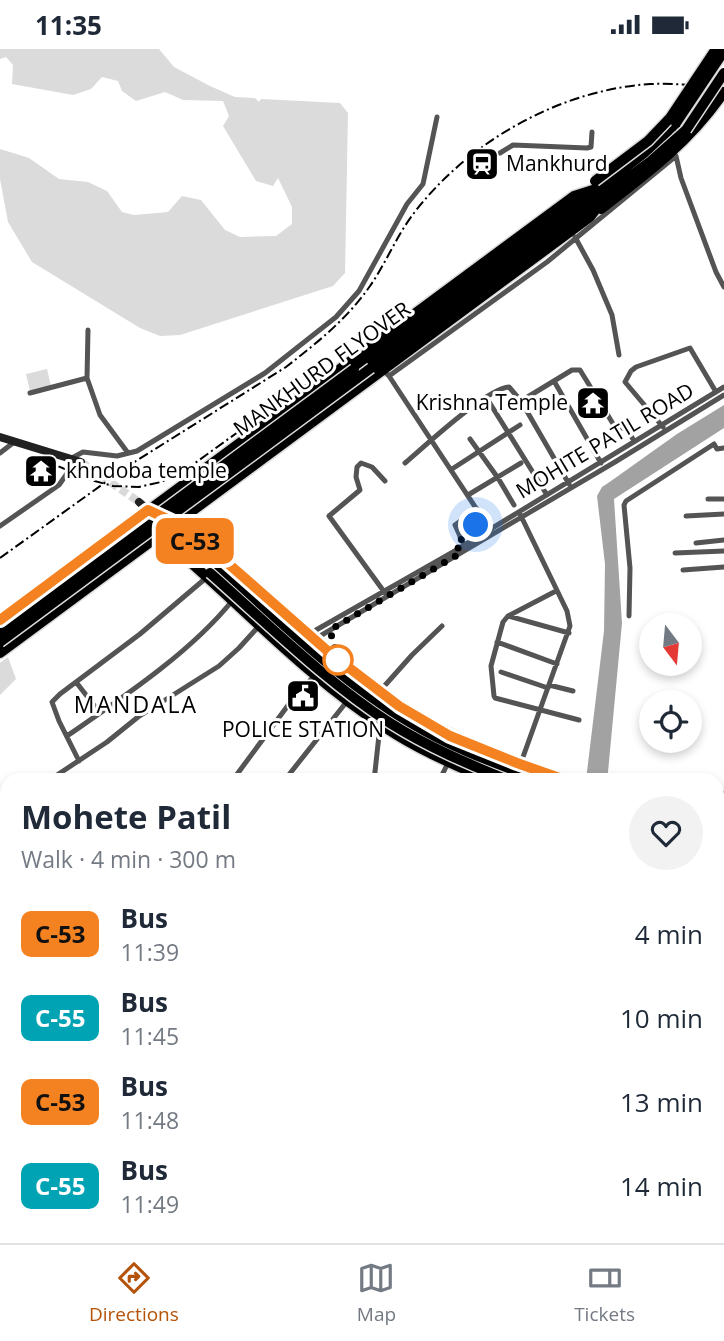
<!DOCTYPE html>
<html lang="en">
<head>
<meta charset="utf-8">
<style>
  body { margin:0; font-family:"Open Sans",sans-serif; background:#f2f2f3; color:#1f2937; height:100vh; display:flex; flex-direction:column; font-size:26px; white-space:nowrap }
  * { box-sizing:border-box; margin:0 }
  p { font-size:23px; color:#747a83 }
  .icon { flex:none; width:38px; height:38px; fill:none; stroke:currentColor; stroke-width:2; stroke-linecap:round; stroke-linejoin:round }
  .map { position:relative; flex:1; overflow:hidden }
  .panel { position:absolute; left:0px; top:724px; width:724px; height:471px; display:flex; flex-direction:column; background:#fff; border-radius:21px 21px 0 0; box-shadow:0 4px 10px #0003 }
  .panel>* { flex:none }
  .badge { padding:0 14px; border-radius:10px; font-size:24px; line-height:46px }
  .needle { width:46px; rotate:164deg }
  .controls { position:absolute; left:639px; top:564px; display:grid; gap:14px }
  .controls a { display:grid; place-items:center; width:63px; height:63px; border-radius:50%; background:#fff; box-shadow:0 4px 10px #0003; font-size:35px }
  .you { position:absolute; width:35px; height:35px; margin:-18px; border:5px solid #fff; border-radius:50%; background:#1a73e8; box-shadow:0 0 0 10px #1a73e833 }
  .map>.badge { position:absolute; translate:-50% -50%; box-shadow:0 0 0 4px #fff }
  .round { display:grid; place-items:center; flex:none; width:74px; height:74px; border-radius:37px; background:#f2f2f3 }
  .headline { display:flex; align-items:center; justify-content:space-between; height:119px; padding:0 21px }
  h1 { font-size:33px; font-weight:700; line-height:52px }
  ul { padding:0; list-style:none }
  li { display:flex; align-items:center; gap:21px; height:84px; padding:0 21px }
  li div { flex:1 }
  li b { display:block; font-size:26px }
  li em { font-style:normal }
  li .badge { min-width:77px; font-weight:700; text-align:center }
  .status { display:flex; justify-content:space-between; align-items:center; height:49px; padding:0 35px; background:#fff; direction:ltr }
  .status svg { height:19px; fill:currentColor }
  .tabs { display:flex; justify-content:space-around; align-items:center; height:98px; border-top:2px solid #e0e1e3; background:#fff; font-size:19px; color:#747a83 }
  .tabs a { display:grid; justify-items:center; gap:4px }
  .tabs .on { color:#b45309 }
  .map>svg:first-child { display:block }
</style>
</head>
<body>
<div class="status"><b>11:35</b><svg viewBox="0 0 49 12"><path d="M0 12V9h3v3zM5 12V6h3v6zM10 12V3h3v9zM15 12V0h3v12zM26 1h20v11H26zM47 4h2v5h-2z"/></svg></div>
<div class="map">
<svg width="724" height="1194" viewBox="0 0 724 1194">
  <rect width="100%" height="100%" fill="#fff"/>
  <!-- green -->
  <path fill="#dbdbdb" d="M0,0H159L174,18L210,37L235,48L255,49L259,53L261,50L340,54L348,64L345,224L333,237L180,286L160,287L140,279L32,213L8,173L0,130V100L29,109L59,130L88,133L107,142L122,163L134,166L168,163L182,147L201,151L225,181L240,188L276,187L292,175V158L278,129L273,137L256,132L223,77L229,67L223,52L183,51L165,43L136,52L122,42L118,32L102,28L91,40L73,46L12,35L13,16L6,8L0,10Z
    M47,320L51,337L30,342L26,325Z
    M8,608L16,630L0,646V614Z"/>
  <!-- water -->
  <path fill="#a2a2a2" d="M724,356V379L614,450L622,574L608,723L606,731H586L604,582L605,515L597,447L602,438L611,432L677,385Z
    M0,1146H7V1188H164L179,1194H0Z"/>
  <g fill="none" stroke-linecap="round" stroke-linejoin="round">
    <!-- stream -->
    <path stroke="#a2a2a2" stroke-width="2" d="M718,967L724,971"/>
    <!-- secondary-tunnel -->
    <path stroke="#d9d9d9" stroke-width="8" stroke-dasharray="8 4" stroke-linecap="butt" d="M81,413L139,453"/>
    <!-- highway casing -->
    <g stroke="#dbdbdb" stroke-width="13">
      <path id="highway" d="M601,160C647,125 691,92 724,43
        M371,319L651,112L686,81
        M354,320L599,139L644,104L676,74
        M171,472L201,499
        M158,480L173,498C244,559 307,628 386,679C419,701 455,716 491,732
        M199,496C248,524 287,568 330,604C403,666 476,703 567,732
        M0,571L574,147L599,139
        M0,604L590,168L606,147
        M718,748L724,747
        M718,756H724
        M718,767H724
        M718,774L724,773"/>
    </g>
    <!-- street -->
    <path stroke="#545454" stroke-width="5" d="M500,104L513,96L587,99L591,98L592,83
      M575,188L593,221L612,266L619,306
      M88,281L87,329L100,366L128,404
      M383,321L389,327L547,213L676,107L681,129L716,223L724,238
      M389,327L491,482
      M554,332L601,414
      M30,344L87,329
      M486,348L547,446
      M521,352L572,321H580L615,378L627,380L634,392
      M663,378L625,333L631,322L636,318L690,299L716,343
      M470,390L498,429L514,456
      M0,404L13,394
      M405,414C424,398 487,339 509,338L521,352L569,435
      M452,420L520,376
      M385,432L372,418L361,414L357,418L356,428L360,441L329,467L385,544
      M468,446L521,414
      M708,450H724
      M686,467L724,465
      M0,477L59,436L68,423L70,410L83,403L117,407L137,402L265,324L336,268L359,242L407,155L423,135L437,68
      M460,488L476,479L470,464
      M696,494L724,491
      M464,496L455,476L477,460
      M675,504L724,502
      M683,521L724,518
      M556,542L508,567L503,573L491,617L494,647L495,649L579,671
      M508,567L569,584
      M629,567L630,519L624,456L626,452L714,395L717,400L724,399
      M309,585L453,503L724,338
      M315,590L615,413L724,346
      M497,593L557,615
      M501,623L548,639
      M76,633L100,664
      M549,636L573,642
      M379,643L412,606L442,577
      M67,687C122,649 190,604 232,552
      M79,712L59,672L52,653L60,645L140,585L206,529
      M48,732L107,693L138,668L219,617L239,599L259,577
      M232,732L289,655L315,626
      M284,732L348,651
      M374,732L379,686L384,678
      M439,732L448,714
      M508,732L517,714L523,708L570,577L567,562L520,465
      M0,758L7,754
      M718,820L724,808"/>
    <!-- secondary -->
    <path stroke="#212121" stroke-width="8" d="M0,388L81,413
      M139,453L148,461"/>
    <!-- highway -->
    <use href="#highway" stroke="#000" stroke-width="10"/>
    <!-- rail -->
    <path stroke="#000" stroke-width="2" stroke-dasharray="10 3.5 2 3.5" stroke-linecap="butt" d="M605,138L646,107L680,76L724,9
      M41,410L91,431L113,437L139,438L161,433L184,422L299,339L397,297L492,226
      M0,509L128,417L286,318C317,294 348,269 370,237C386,214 397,186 414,164C469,92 560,41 650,35C675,34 699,37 724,39"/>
    <!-- highway-bridge casing -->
    <g stroke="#dbdbdb" stroke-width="13" stroke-linecap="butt">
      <path id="highway-bridge" d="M676,74L724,2
        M686,81L724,24
        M595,132L648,92L670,69L716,0
        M218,516C279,571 340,632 411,674C452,699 498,715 543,732
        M210,524C268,575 325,632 390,674C428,698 468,715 510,732
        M0,582L354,320
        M0,593L371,319"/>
    </g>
    <!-- highway-bridge -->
    <use href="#highway-bridge" stroke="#000" stroke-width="10"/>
  </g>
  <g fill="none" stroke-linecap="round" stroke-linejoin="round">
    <!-- line casing -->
    <g stroke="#fff" stroke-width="16">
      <path id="line" d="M0,571L148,461L176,474L199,496L223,510L331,605L399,657L450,687L517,714L568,732"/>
    </g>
    <!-- line -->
    <use href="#line" stroke="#f58220" stroke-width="10"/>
    <!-- walk -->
    <path stroke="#000" stroke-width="7" stroke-dasharray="0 12.6" d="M338,611L330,581L459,505L456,500L464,496L460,488L476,479V476"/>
  </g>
  <!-- icons -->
  <defs>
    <g id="station-square" transform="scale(1.75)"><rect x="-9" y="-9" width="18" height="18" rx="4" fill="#000" stroke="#fff"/><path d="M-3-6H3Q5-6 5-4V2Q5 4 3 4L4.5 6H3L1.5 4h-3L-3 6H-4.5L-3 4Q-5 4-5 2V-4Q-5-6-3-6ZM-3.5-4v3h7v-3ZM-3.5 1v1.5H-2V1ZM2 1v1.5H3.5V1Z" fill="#fff"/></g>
    <g id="temple-square" transform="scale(1.75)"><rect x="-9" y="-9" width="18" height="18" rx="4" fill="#000" stroke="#fff"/><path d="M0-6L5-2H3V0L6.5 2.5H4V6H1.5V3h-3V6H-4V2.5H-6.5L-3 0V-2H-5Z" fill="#fff"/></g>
    <g id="civic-square" transform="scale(1.75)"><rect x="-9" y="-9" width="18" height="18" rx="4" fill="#000" stroke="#fff"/><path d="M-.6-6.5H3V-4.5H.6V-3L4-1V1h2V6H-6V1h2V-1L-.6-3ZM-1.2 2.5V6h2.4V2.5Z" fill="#fff"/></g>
  </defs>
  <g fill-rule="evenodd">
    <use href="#station-square" x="482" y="115"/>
    <use href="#temple-square" x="593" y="354"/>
    <use href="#temple-square" x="41" y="422"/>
    <use href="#civic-square" x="303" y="647"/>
  </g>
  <!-- markers -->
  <circle fill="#fff" stroke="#f58220" stroke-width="3.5" cx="338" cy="611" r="14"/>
  <g text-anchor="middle" stroke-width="6" stroke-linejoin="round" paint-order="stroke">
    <!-- poi labels -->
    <g font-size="21" fill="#000" stroke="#fff" text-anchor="start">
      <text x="506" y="122">Mankhurd</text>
      <text x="568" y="361" text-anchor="end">Krishna Temple</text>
      <text x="66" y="429">khndoba temple</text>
      <text x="303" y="688" text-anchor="middle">POLICE STATION</text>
    </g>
    <!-- street labels -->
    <g font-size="21" fill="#000" stroke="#fff">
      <text transform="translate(322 320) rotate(-36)" y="7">MANKHURD FLYOVER</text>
      <text transform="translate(605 392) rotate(-31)" y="7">MOHITE PATIL ROAD</text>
    </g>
    <!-- neighbourhood labels -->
    <g font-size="23" letter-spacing="2" fill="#000" stroke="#fff">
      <text x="136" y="664">MANDALA</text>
    </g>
  </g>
</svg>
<div class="controls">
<a><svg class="needle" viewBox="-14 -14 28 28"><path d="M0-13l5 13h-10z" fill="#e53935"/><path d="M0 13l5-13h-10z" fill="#747a83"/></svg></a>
<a><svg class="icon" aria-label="locate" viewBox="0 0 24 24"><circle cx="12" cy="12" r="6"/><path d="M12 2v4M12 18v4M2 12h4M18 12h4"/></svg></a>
</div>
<div class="you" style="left:476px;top:476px"></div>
<b class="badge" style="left:195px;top:492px;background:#f58220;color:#111">C-53</b>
<section class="panel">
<div class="headline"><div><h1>Mohete Patil</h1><p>Walk · 4 min · 300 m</p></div><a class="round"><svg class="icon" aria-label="heart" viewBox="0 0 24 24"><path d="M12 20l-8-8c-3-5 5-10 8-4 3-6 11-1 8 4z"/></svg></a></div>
<ul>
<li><span class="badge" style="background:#f58220;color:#111">C-53</span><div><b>Bus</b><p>11:39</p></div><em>4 min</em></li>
<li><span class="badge" style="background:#00a3b4;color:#fff">C-55</span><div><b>Bus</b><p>11:45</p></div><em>10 min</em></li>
<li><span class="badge" style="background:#f58220;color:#111">C-53</span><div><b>Bus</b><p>11:48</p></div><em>13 min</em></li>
<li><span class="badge" style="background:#00a3b4;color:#fff">C-55</span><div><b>Bus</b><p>11:49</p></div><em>14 min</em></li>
</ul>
</section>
</div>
<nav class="tabs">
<a class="on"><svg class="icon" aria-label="directions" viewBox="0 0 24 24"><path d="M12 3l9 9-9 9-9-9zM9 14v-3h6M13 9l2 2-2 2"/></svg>Directions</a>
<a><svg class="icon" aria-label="map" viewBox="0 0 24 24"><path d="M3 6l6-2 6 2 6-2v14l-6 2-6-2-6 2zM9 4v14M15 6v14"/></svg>Map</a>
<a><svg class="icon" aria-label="tickets" viewBox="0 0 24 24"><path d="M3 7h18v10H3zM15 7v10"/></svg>Tickets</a>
</nav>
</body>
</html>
